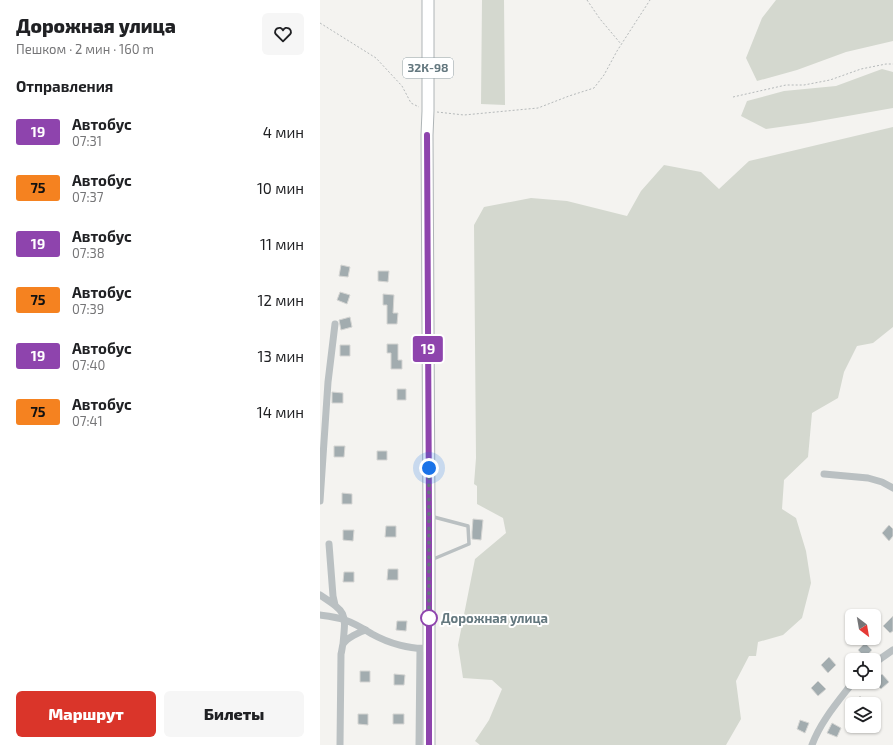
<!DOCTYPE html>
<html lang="ru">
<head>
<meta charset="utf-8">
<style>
  body { margin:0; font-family:"Exo 2",sans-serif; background:#f6f6f6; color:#202124; height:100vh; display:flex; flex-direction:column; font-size:15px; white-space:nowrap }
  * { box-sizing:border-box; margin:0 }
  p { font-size:13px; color:#757577 }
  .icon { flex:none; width:22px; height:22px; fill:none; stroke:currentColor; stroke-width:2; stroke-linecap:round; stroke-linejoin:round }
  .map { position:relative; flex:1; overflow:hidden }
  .drawer { display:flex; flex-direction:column; background:#fff; width:320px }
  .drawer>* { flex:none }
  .badge { padding:0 8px; border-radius:3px; font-size:14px; line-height:26px }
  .needle { width:26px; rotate:149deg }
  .controls { position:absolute; left:525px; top:609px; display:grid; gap:8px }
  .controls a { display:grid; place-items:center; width:36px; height:36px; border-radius:6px; background:#fff; box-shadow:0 1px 3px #0004; font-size:20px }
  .you { position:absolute; width:20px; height:20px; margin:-10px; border:3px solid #fff; border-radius:50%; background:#1a73e8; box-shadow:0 0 0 6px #1a73e833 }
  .map>.badge { position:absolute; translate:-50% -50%; box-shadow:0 0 0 2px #fff }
  h2 { padding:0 16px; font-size:15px; line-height:36px }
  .round { display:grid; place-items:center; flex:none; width:42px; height:42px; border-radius:6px; background:#f6f6f6 }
  .headline { display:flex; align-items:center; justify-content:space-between; height:68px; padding:0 16px }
  h1 { font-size:19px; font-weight:800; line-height:30px }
  .cta { display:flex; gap:8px; margin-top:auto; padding:8px 16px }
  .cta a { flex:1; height:46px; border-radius:6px; background:#da352a; color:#fff; font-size:16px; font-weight:800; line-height:46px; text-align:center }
  .cta a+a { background:#f6f6f6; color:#202124 }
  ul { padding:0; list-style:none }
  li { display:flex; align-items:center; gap:12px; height:56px; padding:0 16px }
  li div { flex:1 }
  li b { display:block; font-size:15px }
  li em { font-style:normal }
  li .badge { min-width:44px; font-weight:700; text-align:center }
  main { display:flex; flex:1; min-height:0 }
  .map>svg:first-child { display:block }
</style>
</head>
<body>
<main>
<section class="drawer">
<div class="headline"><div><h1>Дорожная улица</h1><p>Пешком · 2 мин · 160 m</p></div><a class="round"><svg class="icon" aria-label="heart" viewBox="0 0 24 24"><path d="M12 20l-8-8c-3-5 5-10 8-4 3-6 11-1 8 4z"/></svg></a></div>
<h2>Отправления</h2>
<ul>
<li><span class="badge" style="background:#8e44ad;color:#fff">19</span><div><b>Автобус</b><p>07:31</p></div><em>4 мин</em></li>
<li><span class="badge" style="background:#f58220;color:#111">75</span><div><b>Автобус</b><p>07:37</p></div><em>10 мин</em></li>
<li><span class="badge" style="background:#8e44ad;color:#fff">19</span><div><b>Автобус</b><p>07:38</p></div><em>11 мин</em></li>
<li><span class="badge" style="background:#f58220;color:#111">75</span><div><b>Автобус</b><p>07:39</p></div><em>12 мин</em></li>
<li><span class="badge" style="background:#8e44ad;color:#fff">19</span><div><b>Автобус</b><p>07:40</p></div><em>13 мин</em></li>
<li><span class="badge" style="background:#f58220;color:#111">75</span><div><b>Автобус</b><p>07:41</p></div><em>14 мин</em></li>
</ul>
<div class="cta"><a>Маршрут</a><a>Билеты</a></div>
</section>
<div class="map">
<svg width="573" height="745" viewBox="0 0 573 745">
  <rect width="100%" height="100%" fill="#f4f3f0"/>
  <!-- green -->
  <path fill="#d4d8cf" d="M162,0H184L185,105L161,104Z
    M456,0H573V41L526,52L477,70L437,81L426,58L442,18Z
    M562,69L573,72V108L488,123L446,129L421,116L427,101L464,91L516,86Z
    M573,127V327L553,343L537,346L524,372L518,398L492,413L488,457L464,480L462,509L476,518L486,551L491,583L482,618L463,635L438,642L436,656H429L416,681L421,719L406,745H160L155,741L169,720L182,689L172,680L143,678L138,645L155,559L186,533L183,518L157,504V486L154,484L156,458L154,225L164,207L211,198L247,201L307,216L321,191L344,165L381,172L399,189L429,161Z"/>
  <!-- building -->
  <path fill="#a2acaf" stroke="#d5d5d3" d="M21,265L30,267L28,277L19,276Z
    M58,271H69L68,282L58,281Z
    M20,292L30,295L27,304L17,300Z
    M63,294L74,295L73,313H78L77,324H67V305H63Z
    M30,317L32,327L21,330L19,320Z
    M67,344H78V360H82V369H71V353H67Z
    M20,345H30V356H20Z
    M77,389H86V400H77Z
    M12,392L23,393V403H12Z
    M14,446H25L24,457H14Z
    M57,451H67V460H57Z
    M22,493L32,494V504H22Z
    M153,519L163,520L161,540L152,539V532Z
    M569,525L573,529V536L569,541L562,533Z
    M66,526H76V537H65Z
    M23,530H34L33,541L23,540Z
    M68,569H78V580H67Z
    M24,572H34V582H23Z
    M573,616V631L570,633L563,626Z
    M77,621H87L86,631L76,630Z
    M545,643L552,650L545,658L538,650Z
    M509,657L516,665L508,673L501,665Z
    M40,671H50V682H40Z
    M74,674L85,675L84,685H74Z
    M562,674L569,682L561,689L554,682Z
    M498,681L506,689L498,696L491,688Z
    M540,696L548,704H532Z
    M38,714H48V725L38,724Z
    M73,714H84V724H73Z
    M480,720L489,723L485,733L477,729Z
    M512,723L521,728L517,737L507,733Z"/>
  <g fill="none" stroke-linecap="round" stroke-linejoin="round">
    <!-- primary casing -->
    <g stroke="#aeb4b6" stroke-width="13">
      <path id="primary" d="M108,0V111L107,135L109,516V745"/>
    </g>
    <!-- path -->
    <path stroke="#b5b9ba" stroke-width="1" stroke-dasharray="2 2" stroke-linecap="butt" d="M267,0L280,19L301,44
      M0,23L56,58L82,86L91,103L99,107
      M413,97L466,85H484L510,80L541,69L566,64H573
      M117,112L144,115L218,108L249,96L274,88L284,75L297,51L330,0"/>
    <!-- lane -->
    <path stroke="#bac0c2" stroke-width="3.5" d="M110,516L148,526L149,544L111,560"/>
    <!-- street -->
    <path stroke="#bac0c2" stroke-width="7" d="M504,474L548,478L562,482L573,488
      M0,501L8,382L15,324
      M9,544L13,596L15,605
      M0,595C27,613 26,612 23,644
      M0,615C8,616 17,617 25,620C34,623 44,629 52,634C68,643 91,650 109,648
      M554,664L560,659L573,650
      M20,745L21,654C22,651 22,647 23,644C27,638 39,632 46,630
      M99,745L100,649
      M492,745C500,723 516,704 530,686L534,682"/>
    <!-- primary -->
    <use href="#primary" stroke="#fff" stroke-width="11"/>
  </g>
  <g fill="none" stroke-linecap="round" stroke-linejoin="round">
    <!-- line casing -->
    <g stroke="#fff" stroke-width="9">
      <path id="line" d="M107,135L109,516V745"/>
    </g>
    <!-- line -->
    <use href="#line" stroke="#8e44ad" stroke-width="6"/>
    <!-- walk -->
    <path stroke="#64787f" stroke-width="4" stroke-dasharray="0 7.2" d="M109,618V620V468"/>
  </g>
  <!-- markers -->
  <circle fill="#fff" stroke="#8e44ad" stroke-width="2" cx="109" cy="618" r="8"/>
  <g text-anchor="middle" stroke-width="4" stroke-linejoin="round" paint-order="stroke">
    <!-- shield labels -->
    <rect fill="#fff" stroke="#92a0a5" stroke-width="1" x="83" y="58" width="50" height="20" rx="3"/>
    <g font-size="12" font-weight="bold" fill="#64787f">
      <text x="108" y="72">32К-98</text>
    </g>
    <!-- stop labels -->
    <g font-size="13" font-weight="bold" fill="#64787f" stroke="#fff" text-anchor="start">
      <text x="121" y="623">Дорожная улица</text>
    </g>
  </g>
</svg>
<div class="controls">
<a><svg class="needle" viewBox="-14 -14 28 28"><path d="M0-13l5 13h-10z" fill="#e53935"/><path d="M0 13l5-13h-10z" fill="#757577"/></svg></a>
<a><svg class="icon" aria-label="locate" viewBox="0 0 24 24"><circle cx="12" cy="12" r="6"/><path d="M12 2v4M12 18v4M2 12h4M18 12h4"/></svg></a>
<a><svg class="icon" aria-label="layers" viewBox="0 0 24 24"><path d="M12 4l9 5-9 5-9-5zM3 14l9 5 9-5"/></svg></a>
</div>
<div class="you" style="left:109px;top:468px"></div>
<b class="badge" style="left:108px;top:349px;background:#8e44ad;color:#fff">19</b>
</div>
</main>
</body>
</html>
